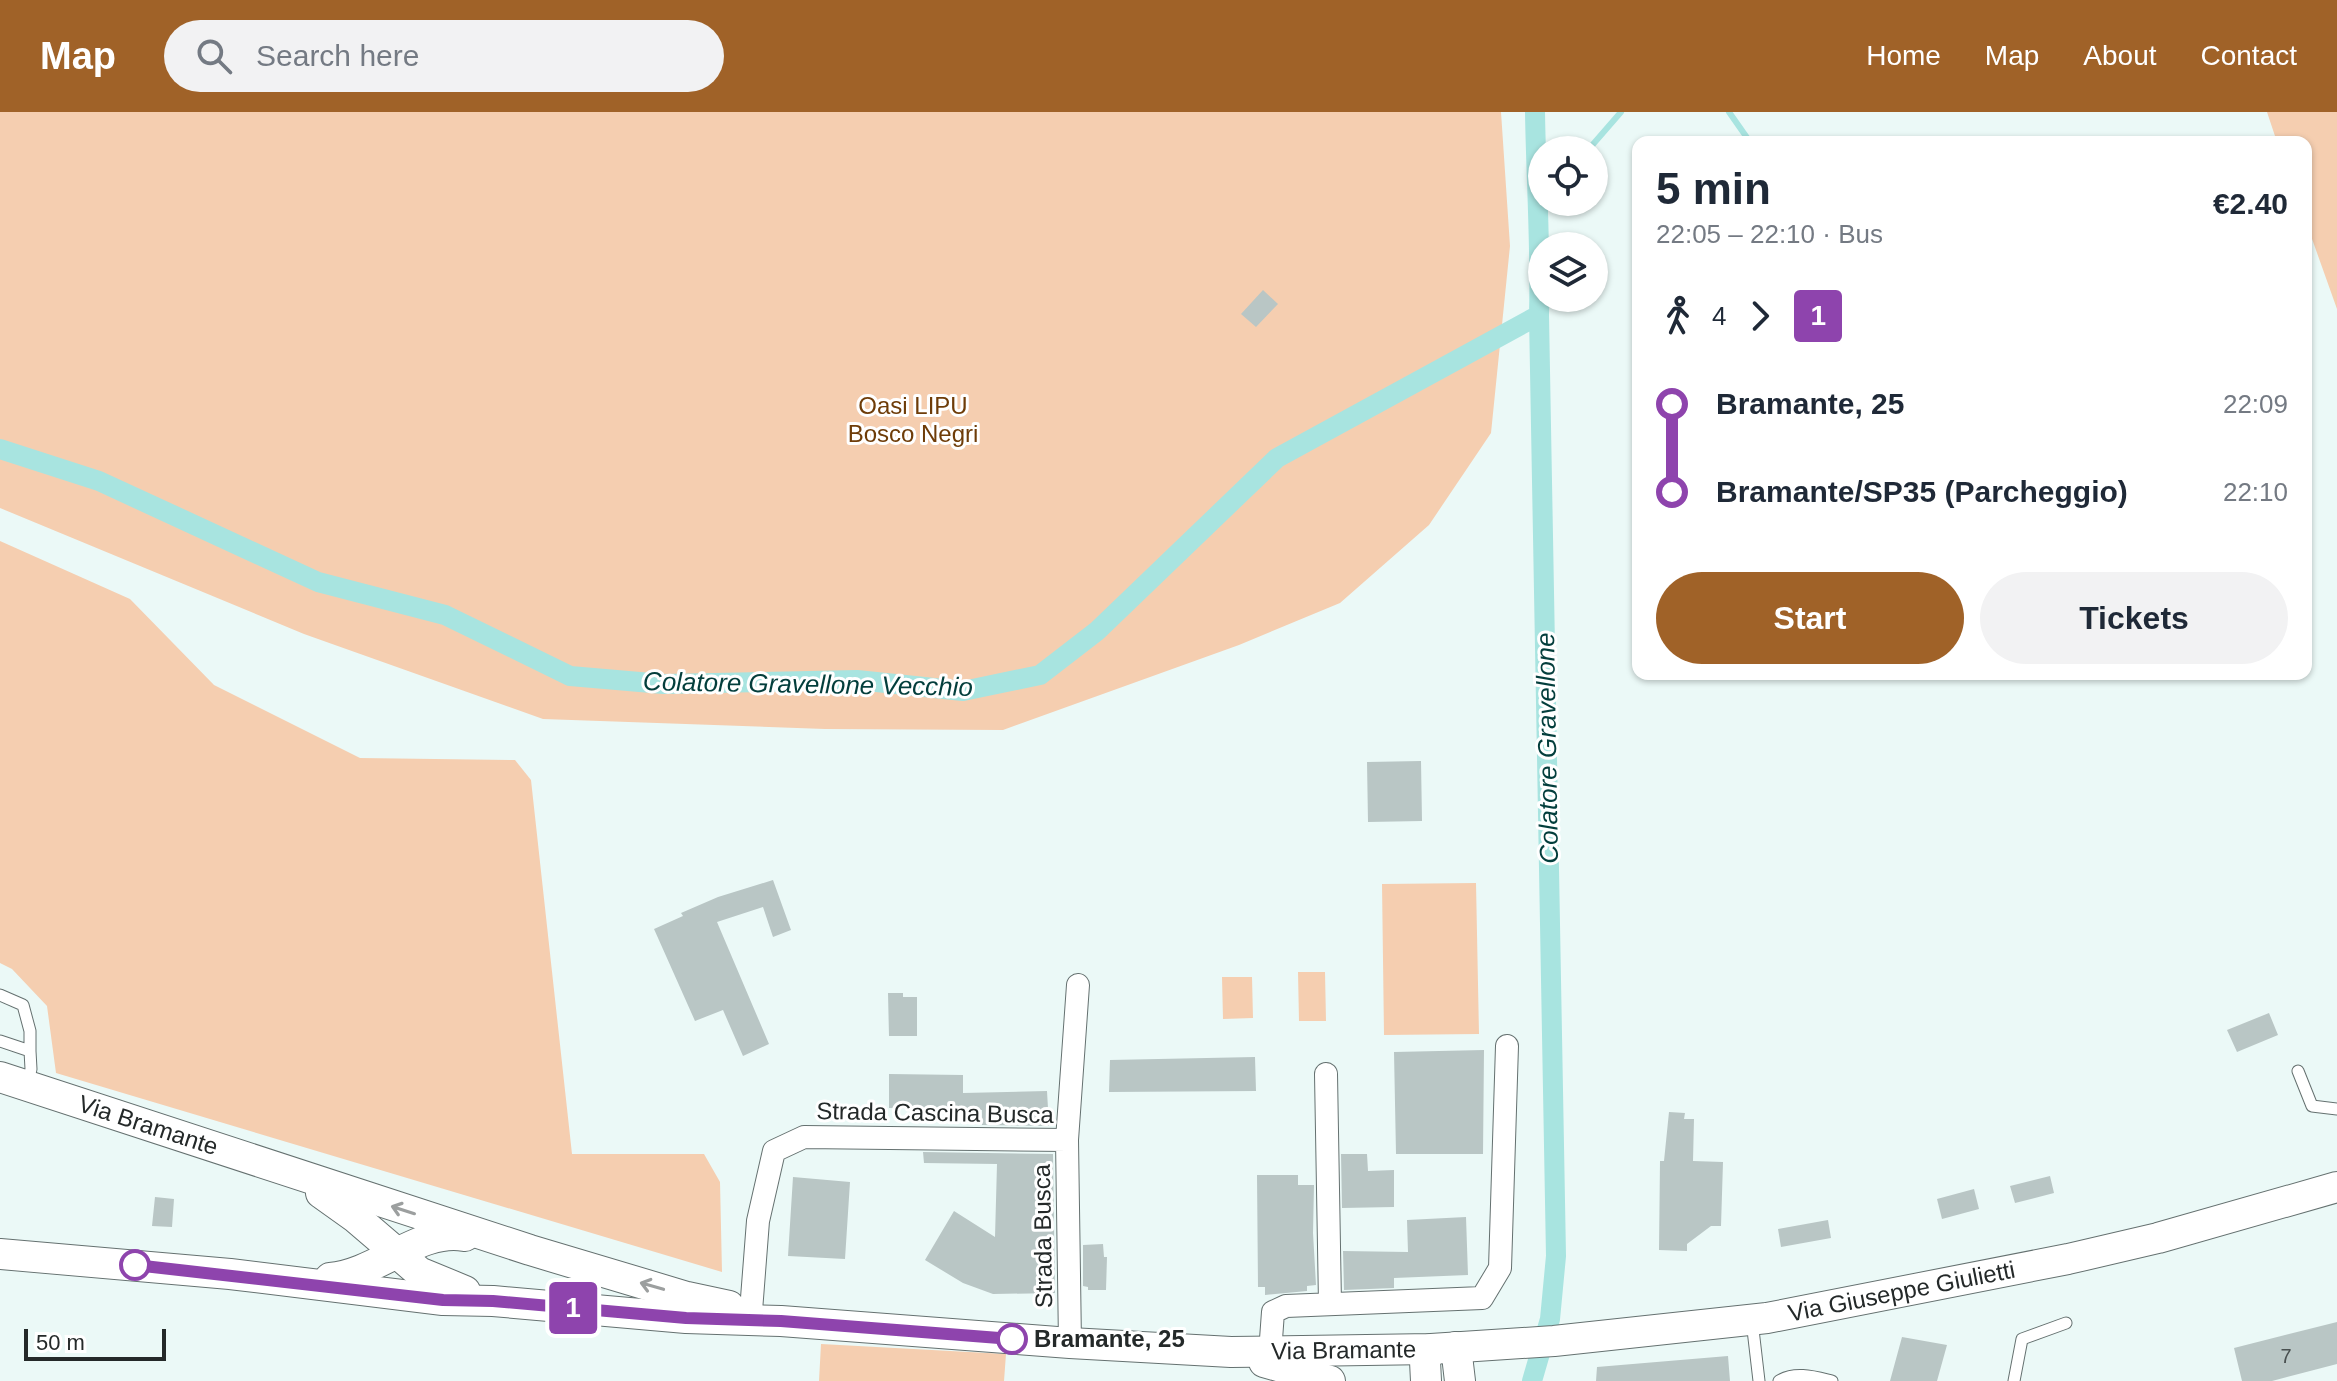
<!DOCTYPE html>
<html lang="en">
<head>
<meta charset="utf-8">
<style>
  body { margin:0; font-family:Helvetica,sans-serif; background:#f2f2f3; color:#1f2937; height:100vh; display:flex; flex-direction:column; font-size:30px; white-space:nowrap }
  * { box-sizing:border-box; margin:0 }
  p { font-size:26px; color:#747a83 }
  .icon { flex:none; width:44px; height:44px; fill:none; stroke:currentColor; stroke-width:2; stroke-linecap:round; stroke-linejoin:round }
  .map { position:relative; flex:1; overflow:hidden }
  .sheet { position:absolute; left:1632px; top:24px; width:680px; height:544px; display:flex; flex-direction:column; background:#fff; border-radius:16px; box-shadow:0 2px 6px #0004 }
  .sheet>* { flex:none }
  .badge { padding:0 16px; border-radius:6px; font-size:28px; line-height:52px }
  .buttons { position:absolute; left:1528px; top:24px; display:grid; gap:16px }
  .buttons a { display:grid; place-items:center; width:80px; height:80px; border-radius:50%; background:#fff; box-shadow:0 2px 6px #0004; font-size:40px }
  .scale { position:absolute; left:24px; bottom:20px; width:142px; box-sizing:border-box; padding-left:8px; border:4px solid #242929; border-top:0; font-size:22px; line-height:28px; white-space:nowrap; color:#242929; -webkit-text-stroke:6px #fff; paint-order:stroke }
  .map>.badge { position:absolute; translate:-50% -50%; box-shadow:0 0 0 4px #fff }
  .legs { display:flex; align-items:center; gap:12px; height:88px; padding:0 24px; font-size:26px }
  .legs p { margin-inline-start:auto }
  .headline { display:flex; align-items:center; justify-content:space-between; height:136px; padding:0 24px }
  h1 { font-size:44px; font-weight:700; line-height:60px }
  .cta { display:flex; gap:16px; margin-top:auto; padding:16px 24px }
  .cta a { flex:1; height:92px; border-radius:48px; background:#a06228; color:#fff; font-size:32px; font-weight:700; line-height:92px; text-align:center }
  .cta a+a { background:#f2f2f3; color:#1f2937 }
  ul { padding:0 24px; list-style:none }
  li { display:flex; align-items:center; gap:28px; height:88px; font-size:30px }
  li i { display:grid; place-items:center; width:12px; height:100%; margin:0 10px; background:currentColor }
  li i::after { content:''; width:20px; height:20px; margin:-10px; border:6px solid; border-radius:50%; background:#fff }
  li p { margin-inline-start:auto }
  li:first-child i { background:linear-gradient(#0000 50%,currentColor 0) }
  li:last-child i { background:linear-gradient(currentColor 50%,#0000 0) }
  header { display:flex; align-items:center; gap:48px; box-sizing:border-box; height:112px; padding:0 40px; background:#a06228; color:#fff }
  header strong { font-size:38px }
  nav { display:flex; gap:44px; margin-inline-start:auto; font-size:28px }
  .search { width:560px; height:72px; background:#f2f2f3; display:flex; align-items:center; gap:20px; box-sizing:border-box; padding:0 28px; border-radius:44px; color:#747a83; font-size:30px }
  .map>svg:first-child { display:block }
</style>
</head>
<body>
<header>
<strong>Map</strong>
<div class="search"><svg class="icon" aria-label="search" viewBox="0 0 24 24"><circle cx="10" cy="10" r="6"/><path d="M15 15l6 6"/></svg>Search here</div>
<nav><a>Home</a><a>Map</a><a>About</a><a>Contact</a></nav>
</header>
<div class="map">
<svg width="2337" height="1269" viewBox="0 0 2337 1269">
  <rect width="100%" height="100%" fill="#ebf9f7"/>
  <!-- green -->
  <path fill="#f5ceb0" d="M0,0H1501L1510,134L1491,321L1429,413L1340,491L1239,533L1003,618L825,617L543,607L304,522L0,396Z
    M2267,0H2337V197L2306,110V30H2277Z
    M0,429L130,487L214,573L360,646L515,648L531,668L572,1042H704L720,1070L722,1160L56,961L47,894L12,857L0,851Z
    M1476,771L1479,922L1384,923L1382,772Z
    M1298,860H1325L1326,909H1299Z
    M1252,865L1253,906L1223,907L1222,865Z
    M821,1232L1006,1242L1004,1269H819Z"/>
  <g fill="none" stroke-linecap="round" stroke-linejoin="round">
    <!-- stream -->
    <path stroke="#a8e4e0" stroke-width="6" d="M1729,0L1750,30
      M1588,38L1621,0
      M1536,81L1542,77"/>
    <!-- canal -->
    <path stroke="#a8e4e0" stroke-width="20" d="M0,337L99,369L318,470L445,503L570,564L663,572L857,568L963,579L1040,563L1097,519L1277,346L1539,203
      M1532,1269L1550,1207L1556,1144L1539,203C1541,135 1536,68 1535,0"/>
  </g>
  <!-- building -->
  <path fill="#b9c6c5" d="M1263,178L1278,192L1256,215L1241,202Z
    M1421,649L1422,709L1368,710L1367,650Z
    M773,768L791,818L773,825L763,795L717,810L769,932L743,944L723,898L695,909L654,817L683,804L681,801L718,785Z
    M888,881H903V885H917V924H889Z
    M2269,901L2278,923L2237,940L2227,918Z
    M1484,938L1483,1042H1396L1394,940Z
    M1255,945L1256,979L1109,980L1110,948Z
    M889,962L963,963V981L1047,979L1049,1014L982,1013V998L889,996Z
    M1669,1000L1685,1001L1684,1007H1694L1693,1049L1723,1050L1721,1114H1711L1687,1132V1139L1659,1138L1660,1049H1664Z
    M923,1040L1053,1042L1055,1181L993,1182L963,1171L925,1148L954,1099L995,1125L997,1052L924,1051Z
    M1341,1042H1367L1368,1059L1394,1058V1095L1342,1096Z
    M1257,1063H1298V1073H1314L1313,1121L1316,1173L1307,1174V1179L1265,1183V1175H1258Z
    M2050,1064L2054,1081L2015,1091L2010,1074Z
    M793,1065L850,1070L845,1147L788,1144Z
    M1974,1077L1979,1097L1942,1107L1937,1087Z
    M155,1085L174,1087L172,1115L152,1114Z
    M1466,1105L1468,1163L1394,1166V1176L1344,1178L1343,1139L1408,1140L1407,1108Z
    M1828,1108L1831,1126L1781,1135L1778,1117Z
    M1103,1132L1104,1145H1107L1106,1178H1088V1175L1083,1174V1133Z
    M2337,1210V1252L2272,1269H2242L2234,1236Z
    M1902,1225L1947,1233L1937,1269H1890Z
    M1728,1244L1730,1269H1596L1597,1255Z"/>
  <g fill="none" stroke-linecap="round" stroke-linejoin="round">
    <!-- lane casing -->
    <g stroke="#657170" stroke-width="13">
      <path id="lane" d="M0,883L23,893L30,919V939
        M0,929L30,939L31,957L28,971
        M2298,959L2312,994L2337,997
        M1752,1209L1759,1269
        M1779,1269C1795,1259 1815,1265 1832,1269
        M2014,1269L2022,1227L2066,1211"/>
    </g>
    <!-- street casing -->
    <g stroke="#657170" stroke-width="24">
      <path id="street" d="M1326,962L1330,1192
        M751,1199L758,1109L774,1039L804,1025L1067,1028
        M1070,1231L1067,1028L1078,873
        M1270,1241L1273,1200L1286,1194L1482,1186L1500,1156L1507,934"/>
    </g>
    <!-- secondary casing -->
    <g stroke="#657170" stroke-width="32">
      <g id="secondary">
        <path id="s1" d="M0,965L530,1138L687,1185L729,1194"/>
        <path d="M321,1081L356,1106L419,1160L465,1179"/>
        <path id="s2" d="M0,1142L230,1162L443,1188L493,1189L686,1206L781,1209L1070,1231L1231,1240L1431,1237L1554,1229L1767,1206L2068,1147L2158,1126L2337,1075"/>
        <path d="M330,1166C377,1162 421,1115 465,1124"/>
        <path d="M1456,1235L1460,1269"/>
        <path d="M1264,1250L1330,1269"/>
        <path d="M1426,1269L1425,1249L1431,1237"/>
      </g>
    </g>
    <!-- lane -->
    <use href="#lane" stroke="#fff" stroke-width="11"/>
    <!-- street -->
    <use href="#street" stroke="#fff" stroke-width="22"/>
    <!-- secondary -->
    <use href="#secondary" stroke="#fff" stroke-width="30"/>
  </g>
  <!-- one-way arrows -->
  <defs><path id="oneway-shaft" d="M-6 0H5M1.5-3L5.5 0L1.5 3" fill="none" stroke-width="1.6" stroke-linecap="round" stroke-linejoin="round" transform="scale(2)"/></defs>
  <g stroke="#9c9f9f">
    <use href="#oneway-shaft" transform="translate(403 1098) rotate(-162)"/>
    <use href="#oneway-shaft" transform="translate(652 1174) rotate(-164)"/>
  </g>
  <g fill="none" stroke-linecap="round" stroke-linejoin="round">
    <!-- line-1 casing -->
    <g stroke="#fff" stroke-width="18">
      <path id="line-1" d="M135,1153L443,1188L493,1189L686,1206L781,1209L1012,1227"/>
    </g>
    <!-- line-1 -->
    <use href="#line-1" stroke="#8e44ad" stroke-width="12"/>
  </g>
  <!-- markers -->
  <g fill="#fff" stroke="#8e44ad" stroke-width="4">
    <circle cx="135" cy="1153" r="14"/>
    <circle cx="1012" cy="1227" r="14"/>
  </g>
  <g text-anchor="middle" stroke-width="6" stroke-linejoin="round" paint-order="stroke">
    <!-- number labels -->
    <g font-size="20" fill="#495050">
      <text x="2286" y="1251">7</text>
    </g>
    <!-- park labels -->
    <g font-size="24" fill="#6e3c08" stroke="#fff">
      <text x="913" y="302">Oasi LIPU<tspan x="913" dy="28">Bosco Negri</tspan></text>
    </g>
    <!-- street labels -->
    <g font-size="24" fill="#242929" stroke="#fff">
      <text transform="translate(935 1001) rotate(1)" y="8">Strada Cascina Busca</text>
      <text dy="8" stroke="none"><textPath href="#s1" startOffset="156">Via Bramante</textPath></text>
      <text transform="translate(1043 1124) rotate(-91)" y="8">Strada Busca</text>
      <text dy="8" stroke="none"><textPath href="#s2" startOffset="1910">Via Giuseppe Giulietti</textPath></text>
      <text dy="8" stroke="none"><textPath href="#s2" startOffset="1348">Via Bramante</textPath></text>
    </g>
    <!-- stop labels -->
    <g font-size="24" font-weight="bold" fill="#242929" stroke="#fff" text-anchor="start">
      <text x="1034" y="1235">Bramante, 25</text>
    </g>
    <!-- water labels -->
    <g font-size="26" font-style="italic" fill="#033e3c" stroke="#fff">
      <text transform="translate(808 572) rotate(1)" y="9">Colatore Gravellone Vecchio</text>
      <text transform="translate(1547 636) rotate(-91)" y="9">Colatore Gravellone</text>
    </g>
  </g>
</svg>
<div class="buttons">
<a><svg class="icon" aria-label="locate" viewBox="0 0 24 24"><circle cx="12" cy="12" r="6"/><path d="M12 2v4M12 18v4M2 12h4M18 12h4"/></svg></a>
<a><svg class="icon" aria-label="layers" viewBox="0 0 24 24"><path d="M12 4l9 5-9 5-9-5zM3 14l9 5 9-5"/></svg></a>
</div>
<div class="scale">50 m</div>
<b class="badge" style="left:573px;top:1196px;background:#8e44ad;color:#fff">1</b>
<section class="sheet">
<div class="headline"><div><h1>5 min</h1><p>22:05 – 22:10 · Bus</p></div><b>€2.40</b></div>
<div class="legs"><svg class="icon" aria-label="walk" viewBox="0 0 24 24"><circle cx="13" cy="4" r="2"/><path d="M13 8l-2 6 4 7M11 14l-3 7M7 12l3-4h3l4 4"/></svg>4<svg class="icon" aria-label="forward" viewBox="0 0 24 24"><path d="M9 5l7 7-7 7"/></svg><b class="badge" style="background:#8e44ad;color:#fff">1</b></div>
<ul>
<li><i style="color:#8e44ad"></i><b>Bramante, 25</b><p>22:09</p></li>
<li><i style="color:#8e44ad"></i><b>Bramante/SP35 (Parcheggio)</b><p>22:10</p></li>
</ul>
<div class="cta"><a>Start</a><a>Tickets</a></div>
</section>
</div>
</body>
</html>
